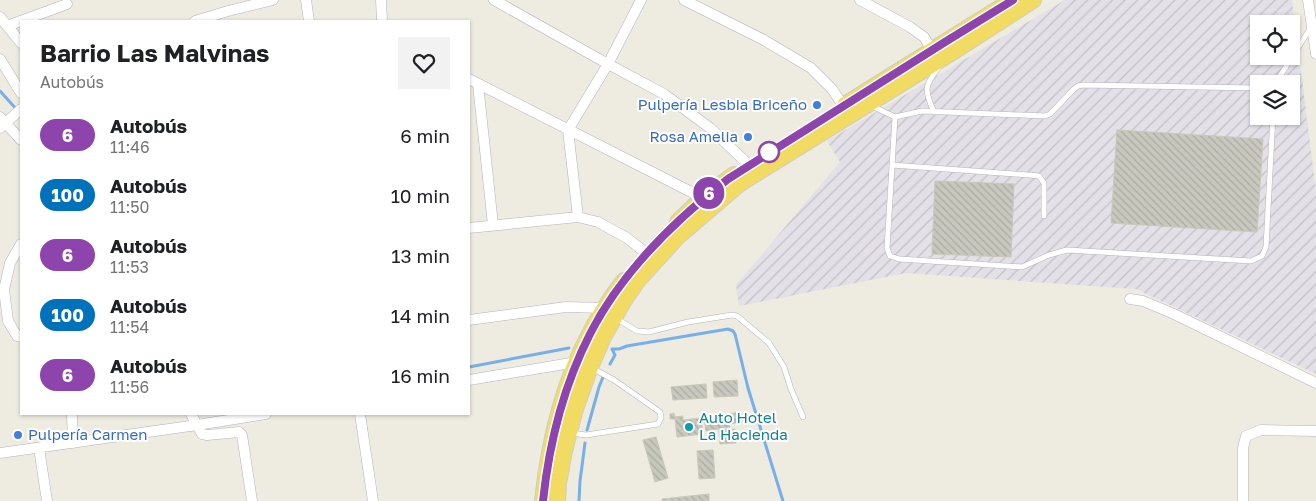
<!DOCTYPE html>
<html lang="es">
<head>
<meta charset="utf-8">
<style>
  body { margin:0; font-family:"Golos Text",sans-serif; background:#f2f2f2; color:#202124; height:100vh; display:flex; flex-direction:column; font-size:19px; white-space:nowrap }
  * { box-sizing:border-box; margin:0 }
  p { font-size:16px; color:#757577 }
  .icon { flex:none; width:28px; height:28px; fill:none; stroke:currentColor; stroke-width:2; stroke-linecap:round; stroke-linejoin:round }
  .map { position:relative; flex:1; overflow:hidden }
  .drawer { position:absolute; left:20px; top:20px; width:450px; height:395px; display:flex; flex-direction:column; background:#fff; border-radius:0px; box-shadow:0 1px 4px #0004 }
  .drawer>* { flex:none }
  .badge { padding:0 10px; border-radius:16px; font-size:18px; line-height:32px }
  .controls { position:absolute; left:1250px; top:15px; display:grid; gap:10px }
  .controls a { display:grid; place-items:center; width:50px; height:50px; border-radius:0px; background:#fff; box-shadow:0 1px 4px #0004; font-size:25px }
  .map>.badge { position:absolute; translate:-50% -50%; box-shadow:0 0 0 2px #fff }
  .round { display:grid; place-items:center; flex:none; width:52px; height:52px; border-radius:0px; background:#f2f2f2 }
  .overview { display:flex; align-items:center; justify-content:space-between; height:85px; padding:0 20px }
  h1 { font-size:24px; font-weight:700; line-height:38px }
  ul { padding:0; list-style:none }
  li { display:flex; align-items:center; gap:15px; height:60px; padding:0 20px }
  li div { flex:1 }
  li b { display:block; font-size:19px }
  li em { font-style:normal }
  li .badge { min-width:55px; font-weight:700; text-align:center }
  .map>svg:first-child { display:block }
</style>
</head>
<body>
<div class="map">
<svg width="1316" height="501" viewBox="0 0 1316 501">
  <defs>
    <pattern id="industrial-furrows" width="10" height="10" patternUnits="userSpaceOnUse" patternTransform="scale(1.25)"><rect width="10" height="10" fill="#e3e0e7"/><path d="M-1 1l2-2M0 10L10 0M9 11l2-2" fill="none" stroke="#c3c0c6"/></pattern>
    <pattern id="building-back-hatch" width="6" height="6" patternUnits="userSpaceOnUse" patternTransform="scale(1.25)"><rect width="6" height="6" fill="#c9c8bf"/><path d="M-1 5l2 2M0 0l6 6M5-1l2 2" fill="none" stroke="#adaca4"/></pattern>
  </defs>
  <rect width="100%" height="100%" fill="#eeebe0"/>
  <!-- industrial -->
  <path fill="url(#industrial-furrows)" fill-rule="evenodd" d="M1065,0H1292L1316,191V374L1136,289L906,273L739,306L736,285L840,162L827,141ZM1259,24H1291V56H1259ZM1259,84H1291V116H1259Z"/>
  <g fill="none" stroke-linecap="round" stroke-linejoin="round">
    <!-- stream -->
    <path stroke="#77afeb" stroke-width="3" d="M0,91L18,111
      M610,364L615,355L612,349H619L627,346L728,329L733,331L735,334L748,388L783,501
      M469,367L569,348
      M587,430L599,387L603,377
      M579,501L580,481L585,443"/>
  </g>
  <!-- building -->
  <path fill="url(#building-back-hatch)" stroke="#c9c8b9" d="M1117,130L1263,139L1257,232L1111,223Z
    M935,181L1014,184L1011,257L932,254Z
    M737,380L738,396L714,397L713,382Z
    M706,384L707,398L673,400L671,387Z
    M740,412L742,422L729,424L730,427L706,431L704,418Z
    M674,413L675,417L683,416V420L701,418L703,434L677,437L675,419H670V414Z
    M735,429L736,443L720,444L719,430Z
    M21,432L22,437L15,438L14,433Z
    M656,437L668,478L655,482L643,440Z
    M713,450L715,478L699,479L697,451Z
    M709,494V501H662V499Z"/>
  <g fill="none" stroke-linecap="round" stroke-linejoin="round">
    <!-- service casing -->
    <g stroke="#b4b3bf" stroke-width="6">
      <path id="service" d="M1275,84L1311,27
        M872,106L895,117L922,111L1045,116L1050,114L1074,89L1078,86L1083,85L1256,88L1259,89
        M934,112C924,90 924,86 939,67
        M895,117L887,248L890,256L899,259L1022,267L1049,255L1067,250L1251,261L1262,256L1266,247L1273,116
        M892,165L1029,175L1039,176L1044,183V216
        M617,319L637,331L649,332L688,322L732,315L737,316L769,343L784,367L791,389L803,417
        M571,433L586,435L658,424L661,418L660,412L614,380L592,368"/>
    </g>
    <!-- minor casing -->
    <g stroke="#b4b3bf" stroke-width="11">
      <path id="minor" d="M306,0L309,21
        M381,0L382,21
        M494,0L608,64L664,94L710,128L749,165
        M684,0L764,40L811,68L832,89L846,110
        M860,0L910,27L924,37L932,50
        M1308,0L1316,54
        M0,17L21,43
        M195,21L228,11L273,0
        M7,26L67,4
        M0,59L21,93
        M469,79L703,198
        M478,84L493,225
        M0,117L21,140
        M0,128L21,109
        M578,217L568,130L608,64L641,0
        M469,228L578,217L598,222L627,238L646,253
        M21,244L10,263L4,290L8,321L17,336L21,337
        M1130,299L1143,301L1174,314L1316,383
        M469,320L566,307L605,308
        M469,380L577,362L579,363
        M72,414L73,443
        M191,414L202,434L207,435L239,432L242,435L252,501
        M360,414L373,501
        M39,448L47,501
        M0,453L197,425L266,414
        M1243,501V448L1246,436L1261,430L1316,431"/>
    </g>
    <!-- trunk casing -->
    <g stroke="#cdcdcd" stroke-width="18">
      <path id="trunk" d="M845,105L1013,0
        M678,222L703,198L734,175
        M543,501C549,444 563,383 591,332C600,314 612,297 624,281
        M557,501L558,484L564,451L575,409L590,367L604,335L624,300L637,281L677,237L740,183L952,52L1033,0"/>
    </g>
    <!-- service -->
    <use href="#service" stroke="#fff" stroke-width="5"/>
    <!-- minor -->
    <use href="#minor" stroke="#fff" stroke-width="10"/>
    <!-- trunk -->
    <use href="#trunk" stroke="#f2db62" stroke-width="16"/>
  </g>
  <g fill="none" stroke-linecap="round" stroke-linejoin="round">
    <!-- line casing -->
    <g stroke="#fff" stroke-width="11">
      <path id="line" d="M543,501C549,444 564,385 590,334C621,273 674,221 728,179L945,42L1013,0"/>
    </g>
    <!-- line -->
    <use href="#line" stroke="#8e44ad" stroke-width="8"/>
  </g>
  <!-- markers -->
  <g fill="#3f7fe0" stroke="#fff" stroke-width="2">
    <circle cx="817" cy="105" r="5"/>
    <circle cx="748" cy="137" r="5"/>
    <circle cx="18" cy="435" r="5"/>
  </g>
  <circle fill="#fff" stroke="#8e44ad" stroke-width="2.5" cx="769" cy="152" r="10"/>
  <circle fill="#0f9aa8" stroke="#fff" stroke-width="2" cx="689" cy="427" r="5"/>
  <g text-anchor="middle" stroke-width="4" stroke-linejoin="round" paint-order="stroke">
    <!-- shop labels -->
    <g font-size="15" fill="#366cbe" stroke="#fff" text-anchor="end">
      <text x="807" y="110">Pulpería Lesbia Briceño</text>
      <text x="738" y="142">Rosa Amelia</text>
      <text x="28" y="440" text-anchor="start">Pulpería Carmen</text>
    </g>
    <!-- culture labels -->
    <g font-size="15" fill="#0d838f" stroke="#fff" text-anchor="start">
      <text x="699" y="423">Auto Hotel<tspan x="699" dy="17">La Hacienda</tspan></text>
    </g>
  </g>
</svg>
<div class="controls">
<a><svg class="icon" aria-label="locate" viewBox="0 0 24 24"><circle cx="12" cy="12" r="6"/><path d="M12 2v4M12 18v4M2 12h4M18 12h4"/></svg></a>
<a><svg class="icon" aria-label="layers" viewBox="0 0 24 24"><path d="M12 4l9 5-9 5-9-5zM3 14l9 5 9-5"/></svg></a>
</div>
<b class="badge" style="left:709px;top:193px;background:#8e44ad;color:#fff">6</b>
<section class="drawer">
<div class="overview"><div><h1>Barrio Las Malvinas</h1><p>Autobús</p></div><a class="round"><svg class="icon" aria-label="heart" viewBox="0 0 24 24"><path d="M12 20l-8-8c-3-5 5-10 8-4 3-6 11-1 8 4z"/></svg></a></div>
<ul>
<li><span class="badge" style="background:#8e44ad;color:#fff">6</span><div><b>Autobús</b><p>11:46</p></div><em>6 min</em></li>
<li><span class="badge" style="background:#0072bc;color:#fff">100</span><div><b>Autobús</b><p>11:50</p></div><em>10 min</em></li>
<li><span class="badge" style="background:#8e44ad;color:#fff">6</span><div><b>Autobús</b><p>11:53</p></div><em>13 min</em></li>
<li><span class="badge" style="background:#0072bc;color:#fff">100</span><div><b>Autobús</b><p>11:54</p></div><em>14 min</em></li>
<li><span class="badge" style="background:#8e44ad;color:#fff">6</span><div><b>Autobús</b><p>11:56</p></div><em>16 min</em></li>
</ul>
</section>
</div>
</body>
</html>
